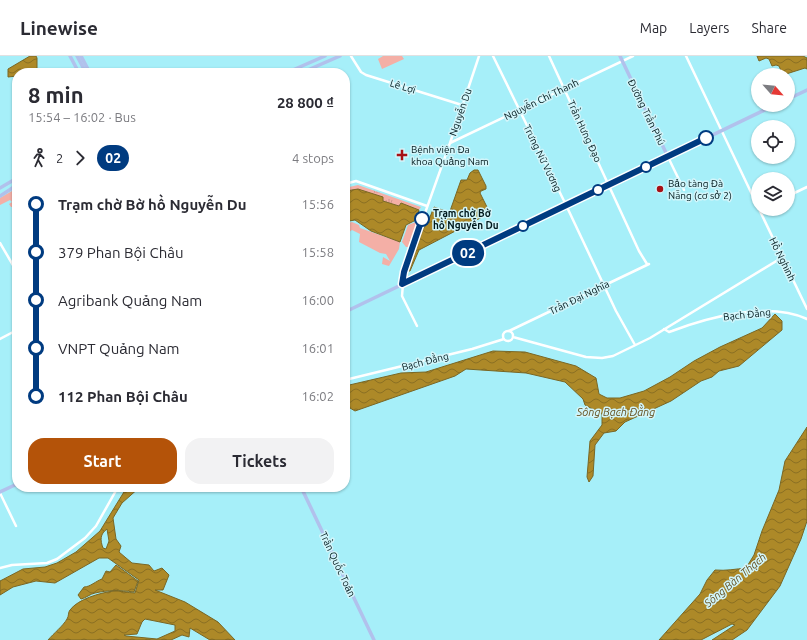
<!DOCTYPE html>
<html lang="en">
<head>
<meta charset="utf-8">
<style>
  body { margin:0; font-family:Ubuntu,sans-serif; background:#f2f2f3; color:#2b2b33; height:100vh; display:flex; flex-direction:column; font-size:15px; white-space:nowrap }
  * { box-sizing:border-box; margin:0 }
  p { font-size:13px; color:#7c7c81 }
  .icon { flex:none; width:22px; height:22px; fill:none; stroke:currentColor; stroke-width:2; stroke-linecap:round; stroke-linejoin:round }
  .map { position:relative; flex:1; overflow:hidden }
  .details { position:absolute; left:12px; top:12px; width:338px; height:424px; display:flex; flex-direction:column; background:#fff; border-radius:16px; box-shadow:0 1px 3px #0004 }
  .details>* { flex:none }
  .badge { padding:0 8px; border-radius:13px; font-size:14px; line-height:26px }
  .needle { width:26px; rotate:117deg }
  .fabs { position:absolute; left:751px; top:12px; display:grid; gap:8px }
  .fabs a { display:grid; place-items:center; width:44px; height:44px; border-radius:50%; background:#fff; box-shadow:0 1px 3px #0004; font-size:20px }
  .map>.badge { position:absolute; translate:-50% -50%; box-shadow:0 0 0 2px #fff }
  .legs { display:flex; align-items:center; gap:6px; height:44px; padding:0 16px; font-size:13px }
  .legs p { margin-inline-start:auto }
  .head { display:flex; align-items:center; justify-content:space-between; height:68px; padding:0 16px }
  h1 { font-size:22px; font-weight:600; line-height:30px }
  .primary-button { display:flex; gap:8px; margin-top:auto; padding:8px 16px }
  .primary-button a { flex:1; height:46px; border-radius:16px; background:#b45309; color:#fff; font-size:16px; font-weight:600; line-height:46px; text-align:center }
  .primary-button a+a { background:#f2f2f3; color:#2b2b33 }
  ul { padding:0 16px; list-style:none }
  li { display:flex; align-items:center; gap:14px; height:48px; font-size:15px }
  li i { display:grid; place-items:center; width:6px; height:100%; margin:0 5px; background:currentColor }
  li i::after { content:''; width:10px; height:10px; margin:-5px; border:3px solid; border-radius:50%; background:#fff }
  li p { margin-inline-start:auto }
  li:first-child i { background:linear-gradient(#0000 50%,currentColor 0) }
  li:last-child i { background:linear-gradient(currentColor 50%,#0000 0) }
  header { display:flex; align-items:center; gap:24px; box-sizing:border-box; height:56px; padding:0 20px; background:#fff; border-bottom:1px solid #e1e1e2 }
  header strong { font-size:19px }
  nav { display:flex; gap:22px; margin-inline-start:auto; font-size:14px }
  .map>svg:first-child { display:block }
</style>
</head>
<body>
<header>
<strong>Linewise</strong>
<nav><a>Map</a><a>Layers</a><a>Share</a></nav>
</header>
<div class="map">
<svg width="807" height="584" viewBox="0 0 807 584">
  <defs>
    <pattern id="park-tufts" width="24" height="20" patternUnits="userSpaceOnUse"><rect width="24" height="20" fill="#f4afa6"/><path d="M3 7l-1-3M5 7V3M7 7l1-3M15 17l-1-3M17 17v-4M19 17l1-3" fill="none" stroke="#cf968e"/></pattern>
    <pattern id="water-waves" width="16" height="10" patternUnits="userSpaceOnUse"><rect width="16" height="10" fill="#ad8928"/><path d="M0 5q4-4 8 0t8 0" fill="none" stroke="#8a6f22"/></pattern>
  </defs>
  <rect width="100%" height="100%" fill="#a6eff9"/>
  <!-- grass -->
  <path fill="#f4afa6" d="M383,0H402L404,3L382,13L378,3Z
    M17,132V144L12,147L17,154V157L12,151H11L9,148L12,146L10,144L0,149V142Z
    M352,166L359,169L360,172L400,186L399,193L389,210L382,208L383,201L390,205L386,198L380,197L359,186L360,178L352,174L345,179V168Z"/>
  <!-- park -->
  <path fill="url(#park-tufts)" d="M358,129L421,151L419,154L401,147L399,150L383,145L345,139V132Z
    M416,166L418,167L409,191H406L402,186L408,169Z"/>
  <!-- water -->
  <path fill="url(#water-waves)" stroke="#796725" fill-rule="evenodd" d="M30,0H36L37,2V17H17V20L8,21V13Z
    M757,0H803L807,2V13L805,12L783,19L779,10L776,9L772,10L769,3L766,2L759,5Z
    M474,114H478L486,130V133L481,135L480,137L489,155L488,158L419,194L410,215H409L423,173L428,166L434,151L448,156L450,155L461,124H467L470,117Z
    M358,133L383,141V145L399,150L401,147L419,154L416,164L406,169L400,186L371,175L355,164L349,165L345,167L346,135Z
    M775,258L782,265V274L739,310L719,315L712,321L701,325L671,345L625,366L616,375L604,377L595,389L593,420L589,426L587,421L590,385L602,369V358L585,349L583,343L565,326L526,317L466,313L455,320L355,355L350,352L345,332V330L401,317L426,316L493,295L525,296L576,310L596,322L599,338L607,342H620L644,335L670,321L694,305L720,291L762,272Z
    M807,371V465L801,483L780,530L747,574L732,584H712L735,569L732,568L701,584H659L700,538L707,524L715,514C726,515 736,513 746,512L754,499L762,475L779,434L785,405Z
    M127,431H140L122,447L113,462L116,483L121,490L119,496L132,507L149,509L154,515L162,512L169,519L163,534H155L185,546L218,566L235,584H210L190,572L189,581L182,579L171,584H48C54,577 63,570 67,563C69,560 68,556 70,554C78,543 100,537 113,535C119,534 128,537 135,537L139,524L108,502H99L55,527L36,525L13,531L0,539V525L23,513L45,511L57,507L76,496L100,475ZM107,473L109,485L106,493L103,492C100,484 100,478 107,473ZM145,563L175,569V575L157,583L126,580L124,579L137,578L142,566Z
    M116,509L138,525L134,536C119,534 109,534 95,537C90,538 86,542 81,543L78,539L84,531C90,531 96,525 102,523L106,515L110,516Z"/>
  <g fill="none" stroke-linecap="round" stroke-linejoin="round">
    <!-- minor -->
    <path stroke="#fff" stroke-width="2.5" d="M351,0L361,16L366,19L462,49
      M493,0L566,149L616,255L635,289
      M549,0L639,195L647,208
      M686,0L758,151
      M450,87L633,0
      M668,101L684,134
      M345,128L356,125L427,150
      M788,140L807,131
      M759,153L807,253
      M0,187L17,216
      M417,270L402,240L404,216L450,87L479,0
      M664,273L669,276L672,275C709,261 769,245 807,263
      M503 280a5 5 0 1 1 10 0a5 5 0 1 1-10 0Z
      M509,275L649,208
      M513,281L586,301L602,302L613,300L650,282L783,201
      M0,283L17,274
      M345,312L349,323
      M345,324L472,293L504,283
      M0,437L16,470
      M0,512L12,509L47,507L57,503L85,482L96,470L118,431"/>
    <!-- major -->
    <path stroke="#b1c1ec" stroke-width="3.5" d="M70,0L79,17
      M77,0L86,17
      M81,0L90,17
      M620,0L668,101
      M286,17L325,0
      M301,17L340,0
      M788,43L807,34
      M0,132L17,122
      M0,140L17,129
      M345,256L775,49
      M301,431L374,584
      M0,436L17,428"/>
  </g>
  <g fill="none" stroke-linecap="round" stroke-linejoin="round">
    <!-- line-1 casing -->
    <g stroke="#fff" stroke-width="9">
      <path id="line-1" d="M422,163L404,216L402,228L706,82"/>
    </g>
    <!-- line-1 -->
    <use href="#line-1" stroke="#003b80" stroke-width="6"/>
  </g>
  <!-- markers -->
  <g fill="#fff" stroke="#003b80" stroke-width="2">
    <circle cx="706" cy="82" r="7"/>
    <circle cx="646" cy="111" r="5"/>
    <circle cx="598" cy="134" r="5"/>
    <circle cx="422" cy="163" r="7"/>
    <circle cx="523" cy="170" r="5"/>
  </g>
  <g fill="#a61015" stroke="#d2f5fa" stroke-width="1.5">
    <path d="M400 93h4v4h4v4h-4v4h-4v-4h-4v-4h4z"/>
    <circle cx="660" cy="133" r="4"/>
  </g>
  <g text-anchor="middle" stroke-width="3" stroke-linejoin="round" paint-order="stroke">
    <!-- street labels -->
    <g font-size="10" fill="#00191d" stroke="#d2f5fa">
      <text transform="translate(403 30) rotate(17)" y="4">Lê Lợi</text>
      <text transform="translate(541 43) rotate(-26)" y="4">Nguyễn Chí Thanh</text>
      <text transform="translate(460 56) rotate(-71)" y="4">Nguyễn Du</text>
      <text transform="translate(647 56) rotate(64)" y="4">Đường Trần Phú</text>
      <text transform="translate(585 75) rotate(65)" y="4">Trần Hưng Đạo</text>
      <text transform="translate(543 102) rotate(64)" y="4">Trưng Nữ Vương</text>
      <text transform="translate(783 203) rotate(64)" y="4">Hồ Nghinh</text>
      <text transform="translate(579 241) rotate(-26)" y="4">Trần Đại Nghĩa</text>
      <text transform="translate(747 258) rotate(-6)" y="4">Bạch Đằng</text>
      <text transform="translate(425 305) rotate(-14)" y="4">Bạch Đằng</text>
      <text transform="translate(338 508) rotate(65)" y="4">Trần Quốc Toản</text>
    </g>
    <!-- poi labels -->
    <g font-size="10" fill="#00191d" stroke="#d2f5fa" text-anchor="start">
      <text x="411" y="97">Bệnh viện Đa<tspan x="411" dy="12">khoa Quảng Nam</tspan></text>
      <text x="668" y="131">Bảo tàng Đà<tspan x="668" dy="12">Nẵng (cơ sở 2)</tspan></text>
    </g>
    <!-- stop labels -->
    <g font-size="10" font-weight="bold" fill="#00191d" stroke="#d2f5fa" text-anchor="start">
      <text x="433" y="161">Trạm chờ Bờ<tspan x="433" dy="12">hồ Nguyễn Du</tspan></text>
    </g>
    <!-- water labels -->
    <g font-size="11" font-style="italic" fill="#665222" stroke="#d2f5fa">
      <text x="616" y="360">Sông Bạch Đằng</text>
      <text transform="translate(735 524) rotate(-40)" y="4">Sông Bàn Thạch</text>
    </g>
  </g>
</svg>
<div class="fabs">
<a><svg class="needle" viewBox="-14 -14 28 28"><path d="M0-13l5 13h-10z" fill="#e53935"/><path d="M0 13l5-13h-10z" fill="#7c7c81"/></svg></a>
<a><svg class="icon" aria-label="locate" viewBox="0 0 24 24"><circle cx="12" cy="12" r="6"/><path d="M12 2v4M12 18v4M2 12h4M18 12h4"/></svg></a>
<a><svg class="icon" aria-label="layers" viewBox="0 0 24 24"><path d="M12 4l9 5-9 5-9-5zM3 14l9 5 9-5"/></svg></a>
</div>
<b class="badge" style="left:468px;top:197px;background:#003b80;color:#fff">02</b>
<section class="details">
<div class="head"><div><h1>8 min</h1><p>15:54 – 16:02 · Bus</p></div><b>28 800 ₫</b></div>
<div class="legs"><svg class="icon" aria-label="walk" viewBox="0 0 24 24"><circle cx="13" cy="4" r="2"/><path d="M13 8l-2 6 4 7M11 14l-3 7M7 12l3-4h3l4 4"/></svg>2<svg class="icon" aria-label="forward" viewBox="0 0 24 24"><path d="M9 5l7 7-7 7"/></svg><b class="badge" style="background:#003b80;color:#fff">02</b><p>4 stops</p></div>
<ul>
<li><i style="color:#003b80"></i><b>Trạm chờ Bờ hồ Nguyễn Du</b><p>15:56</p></li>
<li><i style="color:#003b80"></i><span>379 Phan Bội Châu</span><p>15:58</p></li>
<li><i style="color:#003b80"></i><span>Agribank Quảng Nam</span><p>16:00</p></li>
<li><i style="color:#003b80"></i><span>VNPT Quảng Nam</span><p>16:01</p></li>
<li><i style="color:#003b80"></i><b>112 Phan Bội Châu</b><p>16:02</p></li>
</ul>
<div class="primary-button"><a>Start</a><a>Tickets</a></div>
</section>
</div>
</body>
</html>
